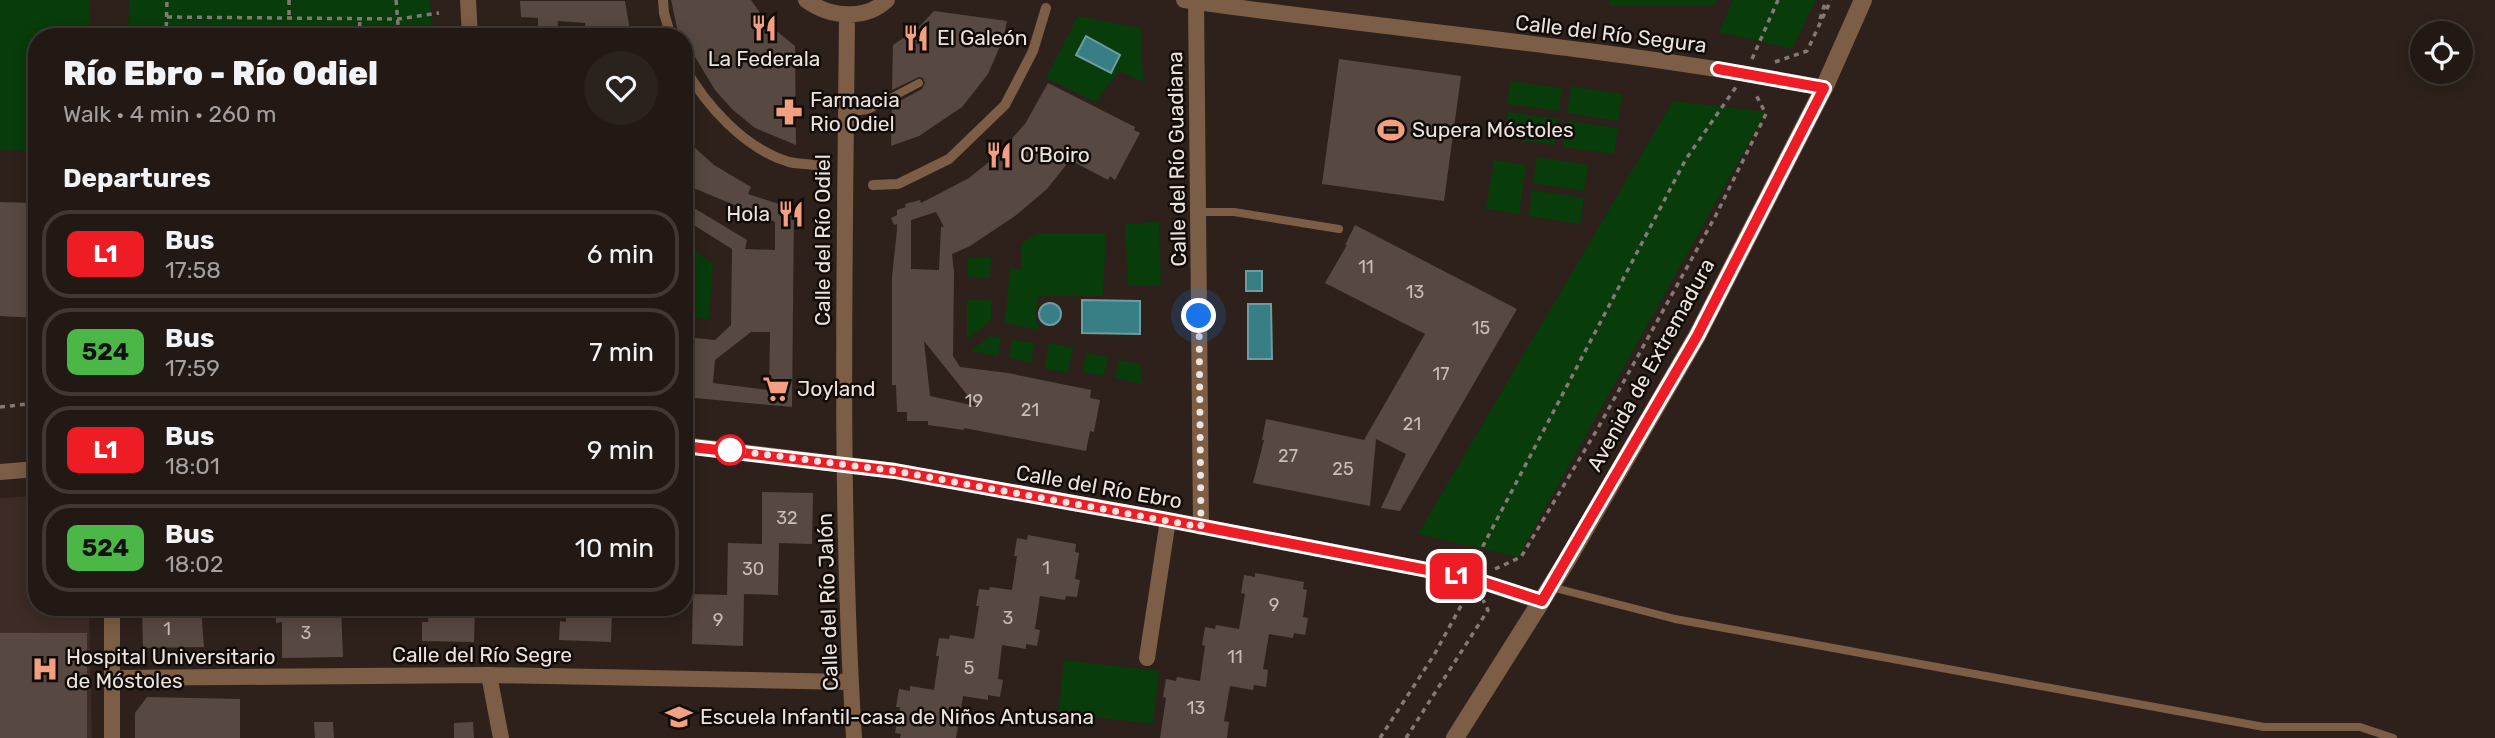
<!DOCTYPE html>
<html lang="en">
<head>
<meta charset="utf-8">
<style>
  body { margin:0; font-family:Rubik,sans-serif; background:#2a221d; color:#f1f3f6; height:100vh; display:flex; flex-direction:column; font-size:26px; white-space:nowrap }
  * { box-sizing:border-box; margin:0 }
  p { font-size:23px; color:#a2a0a0 }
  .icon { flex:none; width:38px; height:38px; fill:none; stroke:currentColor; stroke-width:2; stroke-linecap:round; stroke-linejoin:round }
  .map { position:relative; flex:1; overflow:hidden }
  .side { position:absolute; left:28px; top:28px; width:665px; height:588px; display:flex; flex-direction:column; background:#221914; border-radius:28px; box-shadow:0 4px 18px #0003,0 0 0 2px #3f3834 }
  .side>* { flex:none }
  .badge { padding:0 14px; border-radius:10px; font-size:24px; line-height:46px }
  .fabs { position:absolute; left:2410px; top:21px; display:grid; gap:14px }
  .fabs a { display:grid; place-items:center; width:63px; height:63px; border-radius:50%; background:#221914; box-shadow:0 4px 18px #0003,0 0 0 2px #3f3834; font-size:35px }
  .you { position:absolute; width:35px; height:35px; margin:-18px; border:5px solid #fff; border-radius:50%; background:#1a73e8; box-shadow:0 0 0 10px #1a73e833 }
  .map>.badge { position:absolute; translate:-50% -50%; box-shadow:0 0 0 4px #fff }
  h2 { padding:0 35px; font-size:26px; line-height:63px }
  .round { display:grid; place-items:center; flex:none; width:74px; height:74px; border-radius:37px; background:#2a221d }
  .overview { display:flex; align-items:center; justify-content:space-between; height:119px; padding:0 35px }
  h1 { font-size:33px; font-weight:800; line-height:52px }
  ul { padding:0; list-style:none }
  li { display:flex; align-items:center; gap:21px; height:88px; margin:0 14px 10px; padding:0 21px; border:4px solid #3f3834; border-radius:28px }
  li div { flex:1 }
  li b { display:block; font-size:26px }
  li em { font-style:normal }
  li .badge { min-width:77px; font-weight:700; text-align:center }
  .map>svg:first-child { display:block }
</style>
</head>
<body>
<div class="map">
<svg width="2495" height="738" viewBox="0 0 2495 738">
  <rect width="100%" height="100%" fill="#2e211b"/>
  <!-- medical -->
  <path fill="#3d2b25" d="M37,496V607H89L92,738H0V498Z"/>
  <!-- green -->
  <path fill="#083c0b" d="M0,0H90L89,37H37V151L0,150Z
    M129,0H430L433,37H128Z
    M1609,0H1716V5L1609,6Z
    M1733,0H1816L1792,49L1719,32Z
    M1078,16L1141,28L1143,82L1119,71L1096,102L1046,78Z
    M1510,81L1562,88L1559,111L1507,104Z
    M1571,86L1622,94L1618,121L1567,113Z
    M1673,101L1766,112L1518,557L1418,534Z
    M1508,112L1558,119L1554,145L1504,138Z
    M1567,121L1618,128L1614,154L1563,147Z
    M1537,157L1588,165L1584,191L1533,183Z
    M1494,160L1526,165L1519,214L1486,209Z
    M1532,190L1584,198L1580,224L1528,216Z
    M1159,222L1161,285L1128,286L1125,224Z
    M1038,233H1106L1103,296H1039L1035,314L1039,330L1005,323L1010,268L1021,270L1022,243Z
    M684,244L713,264L709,319L684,317Z
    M968,258H991L990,278L968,277Z
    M991,299V320L967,340V300Z
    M990,336L1001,338L998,356L970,351Z
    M1012,340L1034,343L1031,363L1009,358Z
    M1049,343L1073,348L1068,373L1045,368Z
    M1086,353L1108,357L1104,376L1083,372Z
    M1119,360L1140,364L1142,384L1115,378Z
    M1064,660L1159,671L1153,724L1058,713Z"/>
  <!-- water -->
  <path fill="#377f85" stroke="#6d9da0" stroke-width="2" d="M1086,36L1120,55L1111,73L1076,55Z
    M1246,271H1262V291H1246Z
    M1082,300L1140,301V334L1082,333Z
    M1039 314a11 11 0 1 1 22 0a11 11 0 1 1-22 0Z
    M1248,304H1271L1272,359H1248Z"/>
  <!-- building -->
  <path fill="#584842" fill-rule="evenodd" d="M671,0H751L768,24L795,46L796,145L755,128L733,110L715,90L695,57L687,37H679Z
    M520,1H625L631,37H605L604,32L585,31V23L558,21L557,37H538V18L521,17Z
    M934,11L1007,21L1003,39L988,74L962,107L919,136L891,146L892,105L922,89L925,83L923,78L919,77L892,90L893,45L918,28Z
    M1339,59L1461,76L1444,201L1322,184Z
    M1048,83L1135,127L1134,130L1140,133L1115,180L1110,176L1108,180L1070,160L1047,189L1015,216L970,246L952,254L954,272L953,356L960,367L1008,373L1091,390L1090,398L1100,400L1094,432L1090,431L1086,451L964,428V430L928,425V421H907V412H897L896,385H892V277L897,230V224L894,225L891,218L897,215V210L906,207L905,204L920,200L921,203L950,188L969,178L994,158L1025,124ZM936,212L944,227H941L939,270L911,269V220ZM924,341L976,406L930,396Z
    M684,138L714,165L751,187L748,194L794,209L792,407L684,397V337L715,340L731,325L732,249L684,219V202L747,240L745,249L775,250V222L684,184ZM751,332H770L769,390L713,383L715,360Z
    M0,202L33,203L31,273H37V318L0,316Z
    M1355,225L1517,309L1400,511L1381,508L1406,454L1376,439L1370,506L1253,483L1264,440H1262L1266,419L1364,440L1425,334L1325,283L1347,245H1345Z
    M762,492L813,493L812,544L779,543L778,595L744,594L743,646L692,644L693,594L727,595L728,543L762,544Z
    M1028,535L1076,544L1075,552L1079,553L1075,579L1080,580L1077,597L1066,596L1065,600L1040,596L1035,629L1040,630L1037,646L1026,644V649L1002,645L998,679L1003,680L1000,697L988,695V700L963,696L956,738H900L901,734L895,733L900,707H896L899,689L910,691V686L934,690L939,656H936L939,638L949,639L950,635L974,639L979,606H976L979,589L989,590L990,587L1012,590L1017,556H1014L1017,538L1027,540Z
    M1255,573L1304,582L1303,589L1307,590L1303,617L1308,618L1305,635L1294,633L1293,638L1269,634L1263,669L1268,670L1266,687L1254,685L1253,690L1230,686L1224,721L1229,722L1227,738H1160L1166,698L1163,697L1166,679L1176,681L1177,677L1200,681L1205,646L1202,645L1205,627L1215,629L1216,625L1239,629L1245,594L1241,593L1244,575L1255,577Z
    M142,607H201L204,647L143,648Z
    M276,607H341L343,657L282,658V622L276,623Z
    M429,607H475L474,642L422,641V622H428Z
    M566,607H612L611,642L559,640L560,621L566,622Z
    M0,633H87V738H0Z
    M147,697L240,699V738H135V713Z
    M314,722H333L334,738H315Z
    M473,722L474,738H454V723Z"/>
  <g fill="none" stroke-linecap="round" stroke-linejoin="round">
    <!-- path -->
    <path stroke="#847974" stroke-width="3.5" stroke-dasharray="5 5" stroke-linecap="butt" d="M289,0V18
      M396,0L399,37
      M167,17L398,19L439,13
      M1820,19L1826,0
      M166,37L167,0
      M359,37L360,19
      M1752,59L1778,0
      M1775,62L1807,51L1831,0
      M0,407L37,403
      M1477,566L1483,546L1686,159L1736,87
      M1495,569L1521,557L1598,428L1716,215L1766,114L1755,93
      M1380,738L1434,655L1468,593
      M1406,738L1488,610L1483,600"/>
    <!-- service -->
    <path stroke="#7c5d45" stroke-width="8" d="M845,113L868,110L919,83
      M1198,212H1234L1339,229
      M1551,587L1675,619L2264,727H2360L2393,738"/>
    <!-- pedestrian -->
    <path stroke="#7c5d45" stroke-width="10" d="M663,0L664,13L671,37
      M684,66C705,105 745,149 789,162C798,164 808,164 817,165
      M873,185L898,184L949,159L1005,105L1033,51L1046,8"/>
    <!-- minor -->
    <path stroke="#7c5d45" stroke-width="16" d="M468,0L470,37
      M806,0C829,17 865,21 887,0
      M1184,0C1397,31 1612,47 1824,88
      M1196,0L1201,527
      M847,15C845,256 839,497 854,738
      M684,445L895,471L1168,520L1474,579L1542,602
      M0,472L37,469
      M1147,658L1168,520
      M489,675L501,738
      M113,678L489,675L850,682
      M112,738V607"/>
    <!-- tertiary -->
    <path stroke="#7c5d45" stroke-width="18" d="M1455,738L1566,562L1697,336L1824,88L1863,0"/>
  </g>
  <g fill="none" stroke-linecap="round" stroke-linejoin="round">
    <!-- line casing -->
    <g stroke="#fff" stroke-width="16">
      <path id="line" d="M684,446L895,471L1168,520L1474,579L1542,601L1697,336L1824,88L1718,69"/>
    </g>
    <!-- line -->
    <use href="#line" stroke="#ee1c25" stroke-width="10"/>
    <!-- walk -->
    <path stroke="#ece3df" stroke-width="7" stroke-dasharray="0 12.6" d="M730,450L895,471L1201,527L1199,316"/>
  </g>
  <!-- icons -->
  <defs>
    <g id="restaurant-bare" transform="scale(2.1)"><path d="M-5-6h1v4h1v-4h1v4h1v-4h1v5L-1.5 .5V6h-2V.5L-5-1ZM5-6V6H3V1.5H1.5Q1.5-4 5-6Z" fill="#f2a081" stroke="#120c09" stroke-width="2.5" paint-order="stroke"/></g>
    <g id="pharmacy-bare" transform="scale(2.1)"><path d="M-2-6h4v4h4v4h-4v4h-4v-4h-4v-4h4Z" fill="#f2a081" stroke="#120c09" stroke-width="2.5" paint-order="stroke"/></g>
    <g id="stadium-bare" transform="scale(2.1)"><path d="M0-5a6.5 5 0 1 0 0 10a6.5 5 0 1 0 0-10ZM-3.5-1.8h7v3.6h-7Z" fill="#f2a081" stroke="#120c09" stroke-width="2.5" paint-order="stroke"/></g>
    <g id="supermarket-bare" transform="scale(2.1)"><path d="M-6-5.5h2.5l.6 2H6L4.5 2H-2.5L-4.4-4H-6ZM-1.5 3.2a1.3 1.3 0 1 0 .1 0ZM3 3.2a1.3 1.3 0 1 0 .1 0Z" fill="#f2a081" stroke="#120c09" stroke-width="2.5" paint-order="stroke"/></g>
    <g id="hospital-bare" transform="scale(2.1)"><path d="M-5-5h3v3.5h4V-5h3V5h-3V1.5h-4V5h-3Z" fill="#f2a081" stroke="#120c09" stroke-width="2.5" paint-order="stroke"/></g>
    <g id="school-bare" transform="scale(2.1)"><path d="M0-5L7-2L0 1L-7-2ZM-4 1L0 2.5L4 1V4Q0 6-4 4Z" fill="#f2a081" stroke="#120c09" stroke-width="2.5" paint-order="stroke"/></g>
  </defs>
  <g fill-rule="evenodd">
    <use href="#restaurant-bare" x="764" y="28"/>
    <use href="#restaurant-bare" x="916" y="38"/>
    <use href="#pharmacy-bare" x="789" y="112"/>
    <use href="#stadium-bare" x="1391" y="130"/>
    <use href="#restaurant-bare" x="999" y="155"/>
    <use href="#restaurant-bare" x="791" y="214"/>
    <use href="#supermarket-bare" x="776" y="389"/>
    <use href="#hospital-bare" x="45" y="669"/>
    <use href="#school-bare" x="679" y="717"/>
  </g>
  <!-- markers -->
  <circle fill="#fff" stroke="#ee1c25" stroke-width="3.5" cx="730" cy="450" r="14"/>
  <g text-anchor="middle" stroke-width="5" stroke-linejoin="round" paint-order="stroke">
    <!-- number labels -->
    <g font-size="18" fill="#c7bcb8">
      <text x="1366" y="273">11</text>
      <text x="1415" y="298">13</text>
      <text x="1481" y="334">15</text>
      <text x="1441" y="380">17</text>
      <text x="974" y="407">19</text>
      <text x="1030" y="416">21</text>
      <text x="1412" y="430">21</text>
      <text x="1288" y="462">27</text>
      <text x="1343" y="475">25</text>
      <text x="787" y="524">32</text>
      <text x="1046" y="574">1</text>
      <text x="753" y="575">30</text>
      <text x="1274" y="611">9</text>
      <text x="1008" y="624">3</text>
      <text x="718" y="626">9</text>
      <text x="167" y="635">1</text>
      <text x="306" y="639">3</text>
      <text x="1235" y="663">11</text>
      <text x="969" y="674">5</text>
      <text x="1196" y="714">13</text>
    </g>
    <!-- street labels -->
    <g font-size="21" fill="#ece3df" stroke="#120c09">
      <text transform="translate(1611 34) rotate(7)" y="7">Calle del Río Segura</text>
      <text transform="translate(1177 159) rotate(-91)" y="7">Calle del Río Guadiana</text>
      <text transform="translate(823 240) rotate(-90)" y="7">Calle del Río Odiel</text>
      <text transform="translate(1651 365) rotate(-61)" y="7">Avenida de Extremadura</text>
      <text transform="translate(1099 487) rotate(10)" y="7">Calle del Río Ebro</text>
      <text transform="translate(828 602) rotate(-92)" y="7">Calle del Río Jalón</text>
      <text x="482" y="662">Calle del Río Segre</text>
    </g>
    <!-- poi labels -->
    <g font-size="21" fill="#ece3df" stroke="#120c09" text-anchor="start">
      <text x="937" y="45">El Galeón</text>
      <text x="764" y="66" text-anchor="middle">La Federala</text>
      <text x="810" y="107">Farmacia<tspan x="810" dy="24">Rio Odiel</tspan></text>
      <text x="1412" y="137">Supera Móstoles</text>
      <text x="1020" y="162">O'Boiro</text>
      <text x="770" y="221" text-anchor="end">Hola</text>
      <text x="797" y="396">Joyland</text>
      <text x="66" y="664">Hospital Universitario<tspan x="66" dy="24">de Móstoles</tspan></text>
      <text x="700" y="724">Escuela Infantil-casa de Niños Antusana</text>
    </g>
  </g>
</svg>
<div class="fabs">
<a><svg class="icon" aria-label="locate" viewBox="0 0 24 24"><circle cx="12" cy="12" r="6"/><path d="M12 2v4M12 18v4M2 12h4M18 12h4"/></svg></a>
</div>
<div class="you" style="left:1199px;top:316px"></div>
<b class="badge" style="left:1456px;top:576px;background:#ee1c25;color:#fff">L1</b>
<section class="side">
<div class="overview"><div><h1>Río Ebro - Río Odiel</h1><p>Walk · 4 min · 260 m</p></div><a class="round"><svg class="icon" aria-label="heart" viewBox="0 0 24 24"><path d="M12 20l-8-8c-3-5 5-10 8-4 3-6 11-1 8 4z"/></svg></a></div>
<h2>Departures</h2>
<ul>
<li><span class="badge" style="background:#ee1c25;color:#fff">L1</span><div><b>Bus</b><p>17:58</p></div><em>6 min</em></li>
<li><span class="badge" style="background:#4ab747;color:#111">524</span><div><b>Bus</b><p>17:59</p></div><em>7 min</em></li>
<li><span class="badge" style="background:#ee1c25;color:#fff">L1</span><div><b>Bus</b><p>18:01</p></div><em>9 min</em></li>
<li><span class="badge" style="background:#4ab747;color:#111">524</span><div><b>Bus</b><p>18:02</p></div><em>10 min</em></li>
</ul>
</section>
</div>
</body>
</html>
